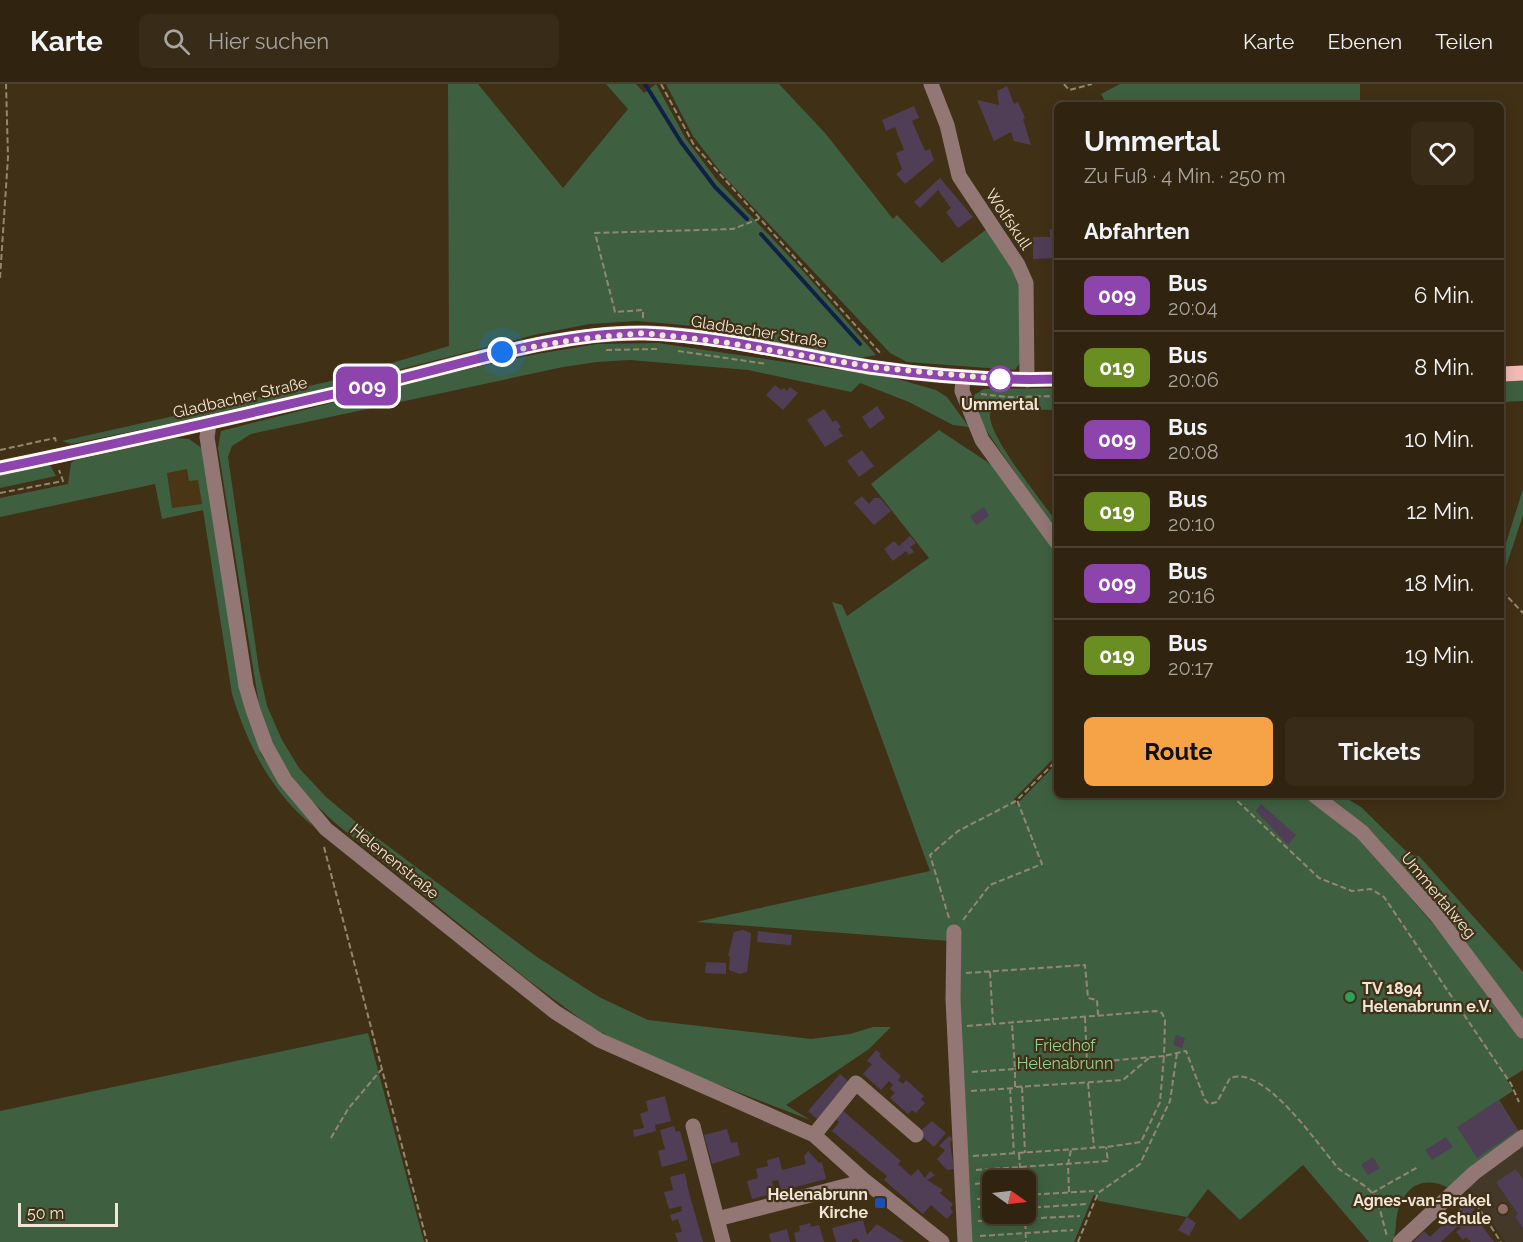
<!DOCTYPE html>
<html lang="de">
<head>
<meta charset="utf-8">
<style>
  body { margin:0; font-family:Raleway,sans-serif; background:#382c19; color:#f1f3f6; height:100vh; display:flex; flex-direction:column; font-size:22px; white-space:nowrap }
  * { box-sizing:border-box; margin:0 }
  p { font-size:20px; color:#a8a49f }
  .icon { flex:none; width:33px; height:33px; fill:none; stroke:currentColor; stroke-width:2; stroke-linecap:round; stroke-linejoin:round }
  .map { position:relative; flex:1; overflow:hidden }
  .side { position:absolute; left:1054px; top:18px; width:450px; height:696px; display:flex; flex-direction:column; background:#302410; border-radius:9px; box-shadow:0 3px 15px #0003,0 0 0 2px #4b4130 }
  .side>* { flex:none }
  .badge { padding:0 12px; border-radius:9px; font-size:21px; line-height:39px }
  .needle { width:39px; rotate:104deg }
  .buttons { position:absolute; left:982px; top:1086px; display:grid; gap:12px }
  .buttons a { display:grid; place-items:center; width:54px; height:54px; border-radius:9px; background:#302410; box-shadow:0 3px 15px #0003,0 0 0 2px #4b4130; font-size:30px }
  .scale { position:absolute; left:18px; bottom:15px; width:100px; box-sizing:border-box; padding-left:6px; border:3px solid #f0e5d6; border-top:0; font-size:16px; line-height:21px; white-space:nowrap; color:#f0e5d6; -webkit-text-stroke:4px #403016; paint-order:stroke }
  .you { position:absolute; width:30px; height:30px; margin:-15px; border:4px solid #fff; border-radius:50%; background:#1a73e8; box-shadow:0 0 0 9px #1a73e833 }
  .map>.badge { position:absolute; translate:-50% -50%; box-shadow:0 0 0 3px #fff }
  h2 { padding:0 30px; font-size:22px; line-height:54px }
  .round { display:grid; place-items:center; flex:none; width:63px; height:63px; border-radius:9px; background:#382c19 }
  .headline { display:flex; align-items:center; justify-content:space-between; height:102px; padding:0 30px }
  h1 { font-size:28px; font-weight:700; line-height:45px }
  .primary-button { display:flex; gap:12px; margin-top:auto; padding:12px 30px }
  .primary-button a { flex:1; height:69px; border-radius:9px; background:#f6a247; color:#111; font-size:24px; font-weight:700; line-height:69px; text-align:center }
  .primary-button a+a { background:#382c19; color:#f1f3f6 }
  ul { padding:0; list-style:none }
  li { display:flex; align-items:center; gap:18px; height:72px; padding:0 30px; border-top:2px solid #4b4130 }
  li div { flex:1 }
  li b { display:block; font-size:22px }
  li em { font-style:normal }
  li .badge { min-width:66px; font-weight:700; text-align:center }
  header { display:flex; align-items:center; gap:36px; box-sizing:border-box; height:84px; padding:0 30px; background:#302410; border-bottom:2px solid #4b4130 }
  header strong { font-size:28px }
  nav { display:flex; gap:33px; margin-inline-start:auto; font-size:21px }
  .search { width:420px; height:54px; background:#382c19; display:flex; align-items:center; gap:15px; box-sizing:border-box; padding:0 21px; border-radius:9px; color:#a8a49f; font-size:22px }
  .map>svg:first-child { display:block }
</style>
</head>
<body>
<header>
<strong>Karte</strong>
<div class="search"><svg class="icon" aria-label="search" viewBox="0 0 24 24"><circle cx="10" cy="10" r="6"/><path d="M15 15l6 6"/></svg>Hier suchen</div>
<nav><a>Karte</a><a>Ebenen</a><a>Teilen</a></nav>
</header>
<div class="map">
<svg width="1523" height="1158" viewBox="0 0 1523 1158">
  <rect width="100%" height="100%" fill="#403016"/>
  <!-- built -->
  <path fill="#4a3615" d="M187,385L198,396L202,420L172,424L167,388Z"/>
  <!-- education -->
  <path fill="#443829" d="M1523,1060V1158H1505L1468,1103Z"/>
  <!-- green -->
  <path fill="#3e6041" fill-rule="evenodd" d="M448,0H478L563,104L628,25L606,0H636L644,9L656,0L686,55L717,96L804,188L876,271L859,274L745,253L704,243L638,237L589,240L534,251L252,323L71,360L62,357L331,297L449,262Z
    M666,0H779L825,49L893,135L897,131L942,179L987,145L1019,194L1021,277L1015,286L907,278L890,269L723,91L693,52Z
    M1120,0H1360V21H1107L1101,10Z
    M658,259L894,294L936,306L947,313L969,343L953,341L909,318L860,299L851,308L748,286L630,276L597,278L563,283L251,350L232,362L228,373L259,586L267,622L282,656L299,684L326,713L361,742L537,873L599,913L648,936L811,955L850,950L873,943H891L869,965L786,1021L810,1036L647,973L590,942L528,896L334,738L300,706L272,659L259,621L218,364L221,347L449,289L537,270L597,260Z
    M1502,296H1523V317L1502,318Z
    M1057,304V326L999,325L990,329C987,352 1042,416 1057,439V449L979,336L974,324V311L984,305Z
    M939,346L998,385L1057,470V671L1014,715L1016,721L1057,679L1058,711H1305L1356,752L1472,884L1523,955V986L1507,996L1513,1007L1499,1016L1519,1048L1449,1104C1422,1091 1404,1102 1397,1131C1395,1140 1397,1151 1391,1158H1369L1303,1081L1240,1136L1208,1105L1187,1133L1099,1117L1094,1110L1074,1158H962L950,857L696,838L930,787L832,518L842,521L847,532L929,474L871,400ZM993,1096H1026V1130H993Z
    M175,354L189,355L203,365L246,628L262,672L313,742C271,708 247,660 232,610L203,426L162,435L155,400L0,433V414L68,400L71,379L75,376ZM187,385L189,397L198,396L202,420L172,424L167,389Z
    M50,381L56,392L0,404V391Z
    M1523,405V431L1504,489L1503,502L1502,472Z
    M1327,711H1341L1361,723L1410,771L1419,772L1523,888V937L1347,727Z
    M368,949L424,1158H0V1027Z"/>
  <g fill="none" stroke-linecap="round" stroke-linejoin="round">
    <!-- stream -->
    <path stroke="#102047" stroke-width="4" d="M645,0L681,58L715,103L747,135
      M761,150L860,260"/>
  </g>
  <!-- building -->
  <path fill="#503e56" d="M1007,2L1014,20L1018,18L1025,34L1023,35L1031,61L1014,57L1011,48L994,57L977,16L999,21L997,7Z
    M914,22L919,34L912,37L925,67L930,65L934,76L905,100L896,90L902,85L896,69L904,66L895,43L886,47L882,36Z
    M940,94L973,133L958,144L946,128L951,124L938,106L920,124L914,118Z
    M1050,145H1058V174L1033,175V153H1050Z
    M775,301L781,306L784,304L787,307L790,303L798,309L783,326L766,311Z
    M877,322L885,334L870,345L862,333Z
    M824,325L833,338L836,336L841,343L838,345L843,352L825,363L807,336Z
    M862,366L874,382L859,393L847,377Z
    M862,412L869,420L874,414H880L891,427L874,441L854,419Z
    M984,423L989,432L976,441L970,432Z
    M910,452L916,459L910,463L914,468L909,471L906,467L893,477L884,465L894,457L899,462Z
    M1261,720L1296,751L1288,761L1256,727Z
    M743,846L751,849L750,863L747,888L739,890L729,886L730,872H728L734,848Z
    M758,847L792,851L791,861L757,858Z
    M706,878L726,879V890L705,889Z
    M1176,951L1185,954L1182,964L1173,961Z
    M876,966L881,970L879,972L901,992L898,996L903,1000L906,996L924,1012L921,1015L925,1019L916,1029L912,1026L908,1030L890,1014L895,1009L890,1005L893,1001L889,997L881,1006L863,990L872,980L867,977Z
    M840,990L849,998L817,1035L808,1027Z
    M665,1012L671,1037L655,1041L656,1047L634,1053L633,1046L644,1044L640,1030L648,1027L646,1017Z
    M1498,1016L1518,1046L1477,1074L1457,1043Z
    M842,1026L901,1077L898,1080L911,1092L918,1085L925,1094L930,1087L935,1091L927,1096L943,1106L940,1109L953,1120L950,1124L953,1128L947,1135L931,1121L923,1130L884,1096L887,1092L832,1047L839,1038L835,1034Z
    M932,1037L946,1049L934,1063L918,1049Z
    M674,1042L676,1048L680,1047L688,1076L662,1083L658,1067L665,1065L660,1046Z
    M727,1045L731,1059L737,1058L740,1071L712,1080L704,1051Z
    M949,1052L953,1055L950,1059L954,1085L947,1086L937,1075L945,1066L939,1062Z
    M1446,1053L1453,1063L1432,1076L1425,1066Z
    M808,1067L819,1079L822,1078L826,1095L781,1107L778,1096L772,1097L775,1109L752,1115L747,1097L758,1094L756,1085L768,1082L767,1076L779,1073L782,1086L806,1080L804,1072Z
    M1373,1073L1380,1084L1368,1091L1361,1081Z
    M1516,1085L1523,1095V1144L1515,1132L1518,1130L1496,1098Z
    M685,1089L688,1105L703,1158H678L675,1149L682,1148L678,1135L672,1137L670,1131L682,1127L681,1122L669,1125L664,1108L673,1106L670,1093Z
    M1467,1117L1475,1125L1472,1128L1494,1158H1471L1466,1153L1463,1156L1456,1148L1461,1144L1458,1142L1441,1158H1413L1424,1147L1430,1153Z
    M1187,1133L1196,1139L1189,1152L1178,1146Z
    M863,1136L867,1151L877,1140L904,1158H860L856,1154L852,1156V1158H836L832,1144Z
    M810,1139L811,1143L819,1141L824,1158H796L794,1149L800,1147L799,1142Z
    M787,1145L790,1158H771L769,1150Z"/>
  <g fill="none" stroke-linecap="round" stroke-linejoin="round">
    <!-- path -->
    <path stroke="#948772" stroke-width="2" stroke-dasharray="6 3" stroke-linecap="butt" d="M661,0L694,61L882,271
      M1064,0L1069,6L1092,0
      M0,194L8,73L6,0
      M643,234V226L615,228L595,149L733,145L759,135
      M606,266L657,265
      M678,267L767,280
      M981,310L1008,313L1058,312
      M0,366L55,354L56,358
      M0,409L63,397L59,386
      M1502,507L1523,529
      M1231,711L1319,794L1352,807L1371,805L1384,813L1511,1000L1519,1018
      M324,763L427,1158
      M949,834L930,771L958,747L1016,717
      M963,836L990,801L1042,780L1017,716L1058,675
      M966,889L1085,881L1088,914L1097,916L1098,931
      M1085,933L1087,978
      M967,942L993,940L990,888
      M972,988L1015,985L1012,940
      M1088,999L1094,1064
      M1016,1003L1123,996L1149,974
      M1022,1003L1025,1069
      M1010,1004L1014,1070
      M971,1007L1015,1004V985L1164,972L1165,936L1162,929L1156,927L993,940
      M331,1054L348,1025L381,986
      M1019,1070L1021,1096
      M973,1072L1106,1063L1141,1058L1160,1018L1164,972L1186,967L1205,1016L1209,1020L1217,1018L1230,994C1264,980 1318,1061 1338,1084C1348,1093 1363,1098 1372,1109C1380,1119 1383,1140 1387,1152
      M1006,1084L1008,1096
      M976,1086L1108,1077L1106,1063
      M975,1100L993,1098
      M1069,1108L1068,1080L1071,1066
      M1372,1109L1418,1083
      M1026,1111L1094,1107
      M1471,1112L1501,1158
      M977,1115L993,1114
      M978,1123L993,1122
      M1026,1124L1086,1120
      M1025,1130L1026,1158
      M978,1137L1080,1132
      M980,1152L1073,1146
      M1078,1158L1098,1109L1140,1080L1170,1017L1177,969"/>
    <!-- minor -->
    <path stroke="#937775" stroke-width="15" d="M931,0L947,41L959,92L1018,181L1026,199L1027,296
      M963,293L962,307L982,356L1058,460
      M209,340L207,353L246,602L253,626L266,662L285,696L326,745L555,928L599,956L814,1051L865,1097L942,1158
      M1314,711L1362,748L1437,832L1523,947
      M954,848L953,915L965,1158
      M693,1042L723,1158
      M814,1051L856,999L916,1051
      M717,1135L865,1097
      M1400,1158L1474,1089L1523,1053"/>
    <!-- major -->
    <path stroke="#f3bab6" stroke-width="15" d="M1502,290L1523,289
      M0,384C129,357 257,328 385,298C465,279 563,247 645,249C720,251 795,271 869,283C931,292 995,297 1058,295"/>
  </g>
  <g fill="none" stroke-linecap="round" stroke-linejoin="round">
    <!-- line casing -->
    <g stroke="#fff" stroke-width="14">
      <path id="line" d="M0,384C131,357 260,327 390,297C470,278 563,247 645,249C720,252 795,271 869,283C931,292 995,297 1058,295"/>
    </g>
    <!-- line -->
    <use href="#line" stroke="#8e44ad" stroke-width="9"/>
    <!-- walk -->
    <path stroke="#f0e5d6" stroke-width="6" stroke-dasharray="0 10.8" d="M502,268L580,255L644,249L722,258L872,283L1000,295"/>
  </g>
  <!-- markers -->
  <circle fill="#fff" stroke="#8e44ad" stroke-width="3" cx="1000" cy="295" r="12"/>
  <circle fill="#2e9e5b" stroke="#403016" stroke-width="2" cx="1350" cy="913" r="6"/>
  <rect fill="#1a4fb4" stroke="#403016" stroke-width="2" x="874" y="1113" width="12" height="12" rx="3"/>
  <circle fill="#8d6e63" stroke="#403016" stroke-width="2" cx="1503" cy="1125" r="6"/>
  <g text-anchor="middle" stroke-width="4.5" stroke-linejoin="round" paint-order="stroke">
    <!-- street labels -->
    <g font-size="16" fill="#f0e5d6" stroke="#403016">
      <text transform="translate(1009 135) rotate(56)" y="6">Wolfskull</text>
      <text transform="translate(759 247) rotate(9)" y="6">Gladbacher Straße</text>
      <text transform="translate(240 313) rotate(-13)" y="6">Gladbacher Straße</text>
      <text transform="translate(395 777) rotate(39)" y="6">Helenenstraße</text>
      <text transform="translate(1439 811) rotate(50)" y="6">Ummertalweg</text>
    </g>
    <!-- stop labels -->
    <g font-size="16" font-weight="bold" fill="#f0e5d6" stroke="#403016">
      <text x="1000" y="326">Ummertal</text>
    </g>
    <!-- poi labels -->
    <g font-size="16" font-weight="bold" fill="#f0e5d6" stroke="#403016" text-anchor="end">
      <text x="1362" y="910" text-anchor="start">TV 1894<tspan x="1362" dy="18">Helenabrunn e.V.</tspan></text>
      <text x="868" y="1116">Helenabrunn<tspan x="868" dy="18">Kirche</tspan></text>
      <text x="1491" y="1122">Agnes-van-Brakel<tspan x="1491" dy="18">Schule</tspan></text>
    </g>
    <!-- park labels -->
    <g font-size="16" fill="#91d397" stroke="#403016">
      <text x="1065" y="967">Friedhof<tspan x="1065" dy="18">Helenabrunn</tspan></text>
    </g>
  </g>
</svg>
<div class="buttons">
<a><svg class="needle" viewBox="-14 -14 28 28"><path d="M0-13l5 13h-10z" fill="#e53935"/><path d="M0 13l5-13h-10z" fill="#a8a49f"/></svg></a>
</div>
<div class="scale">50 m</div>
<div class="you" style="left:502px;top:268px"></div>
<b class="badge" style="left:367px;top:302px;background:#8e44ad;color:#fff">009</b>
<section class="side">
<div class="headline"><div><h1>Ummertal</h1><p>Zu Fuß · 4 Min. · 250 m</p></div><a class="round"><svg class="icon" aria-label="heart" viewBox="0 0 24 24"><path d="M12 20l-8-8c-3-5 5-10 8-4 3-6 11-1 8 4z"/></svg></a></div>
<h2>Abfahrten</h2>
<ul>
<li><span class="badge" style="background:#8e44ad;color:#fff">009</span><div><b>Bus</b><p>20:04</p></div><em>6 Min.</em></li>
<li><span class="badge" style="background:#6b8e23;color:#fff">019</span><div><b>Bus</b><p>20:06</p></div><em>8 Min.</em></li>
<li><span class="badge" style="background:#8e44ad;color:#fff">009</span><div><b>Bus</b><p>20:08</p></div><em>10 Min.</em></li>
<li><span class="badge" style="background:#6b8e23;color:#fff">019</span><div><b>Bus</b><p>20:10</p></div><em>12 Min.</em></li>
<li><span class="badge" style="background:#8e44ad;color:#fff">009</span><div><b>Bus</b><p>20:16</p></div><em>18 Min.</em></li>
<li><span class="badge" style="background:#6b8e23;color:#fff">019</span><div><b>Bus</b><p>20:17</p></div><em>19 Min.</em></li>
</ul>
<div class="primary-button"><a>Route</a><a>Tickets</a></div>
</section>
</div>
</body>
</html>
